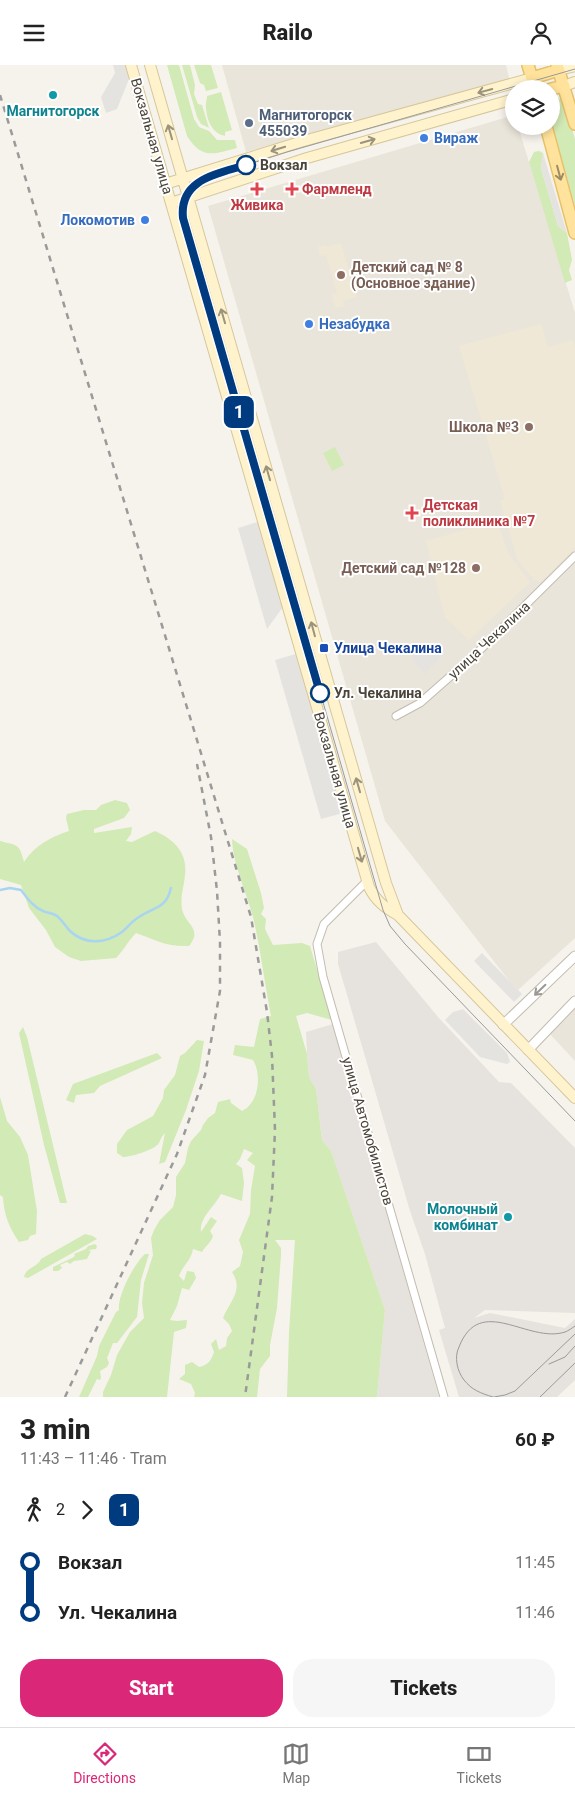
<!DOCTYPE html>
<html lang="en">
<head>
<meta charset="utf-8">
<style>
  body { margin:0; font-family:Roboto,sans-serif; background:#f6f6f6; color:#222; height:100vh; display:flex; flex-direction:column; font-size:19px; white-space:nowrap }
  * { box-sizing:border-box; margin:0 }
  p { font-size:16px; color:#767676 }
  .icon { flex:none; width:28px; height:28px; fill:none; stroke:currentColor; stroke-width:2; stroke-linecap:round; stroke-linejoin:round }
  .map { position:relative; height:1332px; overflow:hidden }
  .sheet { display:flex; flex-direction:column; background:#fff; flex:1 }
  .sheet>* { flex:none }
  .badge { padding:0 10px; border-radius:8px; font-size:18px; line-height:32px }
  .tools { position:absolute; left:505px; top:15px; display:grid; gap:10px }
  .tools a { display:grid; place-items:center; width:55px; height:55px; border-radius:50%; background:#fff; box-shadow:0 2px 8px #0003; font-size:25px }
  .map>.badge { position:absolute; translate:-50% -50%; box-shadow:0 0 0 2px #fff }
  .legs { display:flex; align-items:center; gap:8px; height:55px; padding:0 20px; font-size:16px }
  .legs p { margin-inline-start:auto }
  .summary { display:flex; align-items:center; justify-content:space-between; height:85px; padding:0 20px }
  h1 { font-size:28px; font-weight:800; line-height:38px }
  .primary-button { display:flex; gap:10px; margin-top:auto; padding:10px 20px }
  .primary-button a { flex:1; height:58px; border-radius:20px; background:#db2777; color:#fff; font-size:20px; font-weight:800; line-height:58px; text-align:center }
  .primary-button a+a { background:#f6f6f6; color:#222 }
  ul { padding:0 20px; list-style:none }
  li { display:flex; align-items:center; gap:18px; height:50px; font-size:19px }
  li i { display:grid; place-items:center; width:8px; height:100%; margin:0 6px; background:currentColor }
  li i::after { content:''; width:12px; height:12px; margin:-6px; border:4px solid; border-radius:50%; background:#fff }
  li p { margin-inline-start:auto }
  li:first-child i { background:linear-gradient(#0000 50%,currentColor 0) }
  li:last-child i { background:linear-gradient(currentColor 50%,#0000 0) }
  header { display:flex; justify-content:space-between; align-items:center; height:65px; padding:0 20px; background:#fff; font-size:22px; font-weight:800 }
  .tab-bar { display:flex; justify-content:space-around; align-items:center; height:70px; border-top:1px solid #e0e0e0; background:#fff; font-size:14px; color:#767676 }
  .tab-bar a { display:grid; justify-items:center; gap:2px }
  .tab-bar .on { color:#db2777 }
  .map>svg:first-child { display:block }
</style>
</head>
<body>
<header><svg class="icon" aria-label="menu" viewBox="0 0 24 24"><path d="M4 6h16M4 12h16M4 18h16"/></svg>Railo<svg class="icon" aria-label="person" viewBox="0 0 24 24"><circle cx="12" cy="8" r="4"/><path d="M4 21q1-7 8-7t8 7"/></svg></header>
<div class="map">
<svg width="575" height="1332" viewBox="0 0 575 1332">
  <rect width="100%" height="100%" fill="#f6f3ec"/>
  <!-- residential -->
  <path fill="#eae5da" d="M222,0H506L509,13L246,87Z
    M514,50V61H518L575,248V873L517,926L385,756L208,141Z
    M575,941V996L548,967Z"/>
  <!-- industrial -->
  <path fill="#e6e2dd" d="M376,877L438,952L499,1017L511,1018L575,1083V1248L485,1245L474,1253L490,1248L565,1263L575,1254V1315L557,1332H459L439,1265L445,1263L425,1189L410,1146L338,899V887Z
    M333,959L439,1332H377L385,1245L331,1086L322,1075L316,1024L309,1012L307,989L306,967Z"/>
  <!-- education -->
  <path fill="#efe8d6" d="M341,178L357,232L343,236L344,241L335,243L332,230L337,228L326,190L320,191L318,182L326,180L327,182Z
    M541,259L548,282L573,275L575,282V483L542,516H538L535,515L518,496L500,436L505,434L459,281Z
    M497,456L508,488L530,517L469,575L445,552L426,476Z"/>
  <!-- green -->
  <path fill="#d2eab5" d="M167,0H179L194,54L199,62L209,66L217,75H235L237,83C214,89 202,95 187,71Z
    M182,0H190L195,20L194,29L198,39L202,40L209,63L201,59L197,52Z
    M194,0H211L218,23L206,26L204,20L200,18Z
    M221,27L232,65L225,67V71C212,68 207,56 206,43C205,40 207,35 207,31Z
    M558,33L564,37L575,74V141L551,55V35Z
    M539,86L543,88L541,103L558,161L567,168L572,195L569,205L572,215L565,218L529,97L534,87Z
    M335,382L344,400L332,406L323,388Z
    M115,735L127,738L130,745L124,753L94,764V768L132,762L131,769L126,776L132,777L155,766C173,774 188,787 185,810C184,822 180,831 182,844C186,861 203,863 189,881C166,882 156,875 136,868C128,876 124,885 116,893L81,896L69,892L55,882L46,865L29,843L21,820L0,814V776C17,781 19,777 24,797C35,780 51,772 69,766L66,753L67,749L84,745H96L101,740Z
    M232,774L247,784L261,828L264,843L261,849L266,854L265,864L273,880L302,878L310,881L332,955L307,948L296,951L307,989L309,1012L316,1024L322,1075L331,1086L385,1245L377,1332H287L289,1268L295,1175H275L281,1183V1190L277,1243L270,1280V1291L260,1304L257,1332H194L195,1328L191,1319L179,1314L185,1309V1300L192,1297L199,1302C208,1300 211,1296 214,1287L211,1279L216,1274L219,1285L226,1281L227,1273L232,1266L229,1259L223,1253C230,1236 244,1225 232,1207L240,1201L243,1187L239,1175L250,1149L251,1125L255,1101L247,1095L253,1088L244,1084L240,1094L236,1099L242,1103L244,1118L242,1136L221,1129C215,1141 199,1153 201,1167L211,1152L217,1156L210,1166L213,1171C211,1178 205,1181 202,1187L193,1184C191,1196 183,1200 179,1211L184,1216L187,1206L194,1207L196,1213L189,1225L182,1223L177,1241L170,1255L177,1256L187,1255L186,1263L174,1267L167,1332H103V1327L111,1310L117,1290L130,1267L144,1253L142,1238L144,1218L153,1190L151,1173L154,1165L160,1155L173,1142L176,1130V1112L185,1098L188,1083L191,1076L201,1065L203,1060L208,1053L215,1048L218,1037L230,1034L231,1038L242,1046C259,1038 262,1010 253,995L233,990L235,980L254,982L260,954L271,951C265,920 261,888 254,856C248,830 233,801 232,774Z
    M23,962L27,972L67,1138H60L44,1080L19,968Z
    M197,975L204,976L199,1006L186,1045L165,1097L159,1099L165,1068C161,1072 161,1074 159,1078C155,1085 130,1092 123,1092L117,1088V1079L127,1065L153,1051L163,1033L164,1025L175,1010L180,991L185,988Z
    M157,988L162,993L100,1021L94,1028L76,1030L74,1038L66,1035L73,1019Z
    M0,1032L7,1056L20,1072L28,1090L37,1146L36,1169L30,1171L28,1175L19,1177C9,1162 4,1150 3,1132L0,1130Z
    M85,1169L93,1171L97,1174L28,1213L24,1212C26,1202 37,1203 41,1194Z
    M95,1179L97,1181L96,1184L88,1185L91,1186L87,1194L74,1196L70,1199L67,1197L60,1200L62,1203L58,1206H53V1202L72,1193L75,1191L74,1189L86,1184L88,1181Z
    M145,1189H149L141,1215L137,1252L117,1278H113L107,1293L109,1298L107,1302L100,1306L101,1313L100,1315L97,1314L88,1332H79L97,1291L99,1281L116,1247L119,1245C117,1231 134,1199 145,1189Z"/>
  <!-- parking -->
  <path fill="#e5e3e0" d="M113,0H125L129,14L117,44L106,48L101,32L115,8Z
    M543,88L567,168L558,161L541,103Z
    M258,457L283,542L267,564L238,463Z
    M421,578L439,584L444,589L425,609L414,597L412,588Z
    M296,589L343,748L321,754L275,595Z
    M482,888L522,929L514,937L474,896Z
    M463,944L507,988L510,997L507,999L480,992L445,955L453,947Z"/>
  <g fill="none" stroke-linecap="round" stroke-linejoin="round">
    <!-- stream -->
    <path stroke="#a9d4f2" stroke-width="2.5" d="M0,825L10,823L21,825C27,833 33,842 43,846C47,848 53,848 57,851C62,855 65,861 70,866C85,880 105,879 122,867C128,862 132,856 139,852C155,841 166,844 171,823"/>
    <!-- minor casing -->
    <g stroke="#c2bbae" stroke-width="9">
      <path id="minor" d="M396,651L420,638L479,586L575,491
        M367,816L324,859L317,879L323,912L444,1332"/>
    </g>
    <!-- tertiary casing -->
    <g stroke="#c2bbae" stroke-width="11">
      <path id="tertiary" d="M503,960L575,891
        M528,985L575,936"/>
    </g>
    <!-- secondary casing -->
    <g stroke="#d6c79b" stroke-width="12">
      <path id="secondary" d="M131,0L369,822C376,836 385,843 398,850L575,1033
        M150,0L386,818L398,850
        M559,5L575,1
        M564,21L575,17
        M165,119L300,77L532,13
        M171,138L307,93L514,34"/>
    </g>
    <!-- primary casing -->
    <g stroke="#e6c16a" stroke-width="14">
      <path id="primary" d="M528,0L535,24
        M557,0L575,59
        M532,13L559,5
        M551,24L564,21
        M546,61L575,168"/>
    </g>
    <!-- minor -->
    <use href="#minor" stroke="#fff" stroke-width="7"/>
    <!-- tertiary -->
    <use href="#tertiary" stroke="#fff" stroke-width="9"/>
    <!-- secondary -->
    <use href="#secondary" stroke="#fff3cd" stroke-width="10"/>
    <!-- primary -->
    <use href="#primary" stroke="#ffe39c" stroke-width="11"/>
    <!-- tram -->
    <path stroke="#9a9a9a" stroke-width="1" d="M575,4L287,87L206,113C181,126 180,141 187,166L383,845L390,861L405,879L575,1056
      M549,1299L565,1292L575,1281
      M493,1332C480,1328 472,1325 464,1315C457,1306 454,1292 459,1282C480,1228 528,1279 565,1267C568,1266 572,1263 575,1261
      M494,1332L505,1330L515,1326L575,1269
      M540,1332L575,1298"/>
    <!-- rail -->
    <path stroke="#9a9a9a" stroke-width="2.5" stroke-dasharray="6 6" stroke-linecap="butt" d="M0,30L251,852L267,947L272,991L275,1065L272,1132L245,1332
      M65,1332L177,1089L205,1010L220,926V877L217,826L211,772L197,699"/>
  </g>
  <!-- one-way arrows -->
  <defs><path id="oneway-shaft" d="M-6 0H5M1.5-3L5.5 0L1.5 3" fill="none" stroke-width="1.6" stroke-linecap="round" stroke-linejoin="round" transform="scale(1.25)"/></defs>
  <g stroke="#9c937c">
    <use href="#oneway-shaft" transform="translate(485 26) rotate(165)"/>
    <use href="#oneway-shaft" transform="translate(170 67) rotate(-106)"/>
    <use href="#oneway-shaft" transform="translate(368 76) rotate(-16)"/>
    <use href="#oneway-shaft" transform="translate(278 84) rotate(163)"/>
    <use href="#oneway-shaft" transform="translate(223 251) rotate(-106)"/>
    <use href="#oneway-shaft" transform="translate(268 408) rotate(-106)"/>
    <use href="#oneway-shaft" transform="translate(313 564) rotate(-105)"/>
    <use href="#oneway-shaft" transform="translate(358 720) rotate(-106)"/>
    <use href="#oneway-shaft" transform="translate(360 790) rotate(74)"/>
  </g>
  <use stroke="#9c8c66" href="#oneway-shaft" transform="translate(559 108) rotate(75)"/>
  <use stroke="#9c9892" href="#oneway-shaft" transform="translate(540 925) rotate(136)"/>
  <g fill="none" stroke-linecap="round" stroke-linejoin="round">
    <!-- line-1 casing -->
    <g stroke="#fff" stroke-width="11">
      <path id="line-1" d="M246,100C217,109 179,114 183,153L320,628"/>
    </g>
    <!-- line-1 -->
    <use href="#line-1" stroke="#003b80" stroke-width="8"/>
  </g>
  <!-- markers -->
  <g fill="#0f9aa8" stroke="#fff" stroke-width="2">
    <circle cx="53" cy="30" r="5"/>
    <circle cx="508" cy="1152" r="5"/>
  </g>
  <circle fill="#5c6f8a" stroke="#fff" stroke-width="2" cx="249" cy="58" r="5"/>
  <g fill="#3f7fe0" stroke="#fff" stroke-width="2">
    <circle cx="424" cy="73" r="5"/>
    <circle cx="145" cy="155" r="5"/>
    <circle cx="309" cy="259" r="5"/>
  </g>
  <g fill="#fff" stroke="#003b80" stroke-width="2.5">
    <circle cx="246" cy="100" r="9"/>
    <circle cx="320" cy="628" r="9"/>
  </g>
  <g fill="#e0444e" stroke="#fff" stroke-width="2">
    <path d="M254.5 116.5h5v5h5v5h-5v5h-5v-5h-5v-5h5z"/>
    <path d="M289.5 116.5h5v5h5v5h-5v5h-5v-5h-5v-5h5z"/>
    <path d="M409.5 440.5h5v5h5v5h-5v5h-5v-5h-5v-5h5z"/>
  </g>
  <g fill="#8d6e63" stroke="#fff" stroke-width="2">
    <circle cx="341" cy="210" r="5"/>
    <circle cx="529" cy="362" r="5"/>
    <circle cx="476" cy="503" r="5"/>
  </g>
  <rect fill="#1a4fb4" stroke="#fff" stroke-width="2" x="319" y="578" width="10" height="10" rx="2.5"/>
  <g text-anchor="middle" stroke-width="4" stroke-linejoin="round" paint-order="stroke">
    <!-- culture labels -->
    <g font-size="14" font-weight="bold" fill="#0d838f" stroke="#fff">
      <text x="53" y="51">Магнитогорск</text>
      <text x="498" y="1149" text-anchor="end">Молочный<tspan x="498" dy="16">комбинат</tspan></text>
    </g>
    <!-- service labels -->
    <g font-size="14" font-weight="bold" fill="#4e5e75" stroke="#fff" text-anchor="start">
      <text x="259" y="55">Магнитогорск<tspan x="259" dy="16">455039</tspan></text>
    </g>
    <!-- street labels -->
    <g font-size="14" fill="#4b4439" stroke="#fff">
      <text transform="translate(152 71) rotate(74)" y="5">Вокзальная улица</text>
      <text transform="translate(489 575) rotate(-43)" y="5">улица Чекалина</text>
      <text transform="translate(335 705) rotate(74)" y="5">Вокзальная улица</text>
      <text transform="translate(368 1066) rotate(74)" y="5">улица Автомобилистов</text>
    </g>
    <!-- shop labels -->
    <g font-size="14" font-weight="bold" fill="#366cbe" stroke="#fff" text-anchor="start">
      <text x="434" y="78">Вираж</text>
      <text x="135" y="160" text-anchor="end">Локомотив</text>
      <text x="319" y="264">Незабудка</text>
    </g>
    <!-- stop labels -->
    <g font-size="14" font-weight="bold" fill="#4b4439" stroke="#fff" text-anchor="start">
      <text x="260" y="105">Вокзал</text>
      <text x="334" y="633">Ул. Чекалина</text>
    </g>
    <!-- health labels -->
    <g font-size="14" font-weight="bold" fill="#be3a42" stroke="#fff" text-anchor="start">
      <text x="302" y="129">Фармленд</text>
      <text x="257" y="145" text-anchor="middle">Живика</text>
      <text x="423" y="445">Детская<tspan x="423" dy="16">поликлиника №7</tspan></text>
    </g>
    <!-- education labels -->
    <g font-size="14" font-weight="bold" fill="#785e54" stroke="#fff" text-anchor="end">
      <text x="351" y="207" text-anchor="start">Детский сад № 8<tspan x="351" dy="16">(Основное здание)</tspan></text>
      <text x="519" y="367">Школа №3</text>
      <text x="466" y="508">Детский сад №128</text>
    </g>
    <!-- transit labels -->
    <g font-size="14" font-weight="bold" fill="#164399" stroke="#fff" text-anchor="start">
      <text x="334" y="588">Улица Чекалина</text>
    </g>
  </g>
</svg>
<div class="tools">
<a><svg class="icon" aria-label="layers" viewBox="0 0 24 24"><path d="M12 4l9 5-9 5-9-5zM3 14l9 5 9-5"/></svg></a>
</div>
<b class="badge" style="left:239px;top:347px;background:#003b80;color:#fff">1</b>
</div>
<section class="sheet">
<div class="summary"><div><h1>3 min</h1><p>11:43 – 11:46 · Tram</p></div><b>60 ₽</b></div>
<div class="legs"><svg class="icon" aria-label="walk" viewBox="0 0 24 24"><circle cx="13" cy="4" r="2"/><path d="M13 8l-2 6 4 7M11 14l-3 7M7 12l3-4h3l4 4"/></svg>2<svg class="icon" aria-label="forward" viewBox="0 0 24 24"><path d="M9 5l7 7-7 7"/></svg><b class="badge" style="background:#003b80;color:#fff">1</b></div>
<ul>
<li><i style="color:#003b80"></i><b>Вокзал</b><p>11:45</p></li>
<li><i style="color:#003b80"></i><b>Ул. Чекалина</b><p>11:46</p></li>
</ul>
<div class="primary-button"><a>Start</a><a>Tickets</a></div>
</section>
<nav class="tab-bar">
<a class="on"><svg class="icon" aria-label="directions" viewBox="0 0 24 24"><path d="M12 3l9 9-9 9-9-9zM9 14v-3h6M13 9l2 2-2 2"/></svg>Directions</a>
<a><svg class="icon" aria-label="map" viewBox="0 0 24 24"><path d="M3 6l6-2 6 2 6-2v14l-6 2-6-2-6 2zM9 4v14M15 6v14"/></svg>Map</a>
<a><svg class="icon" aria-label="tickets" viewBox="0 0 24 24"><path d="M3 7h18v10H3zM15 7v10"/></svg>Tickets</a>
</nav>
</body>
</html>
